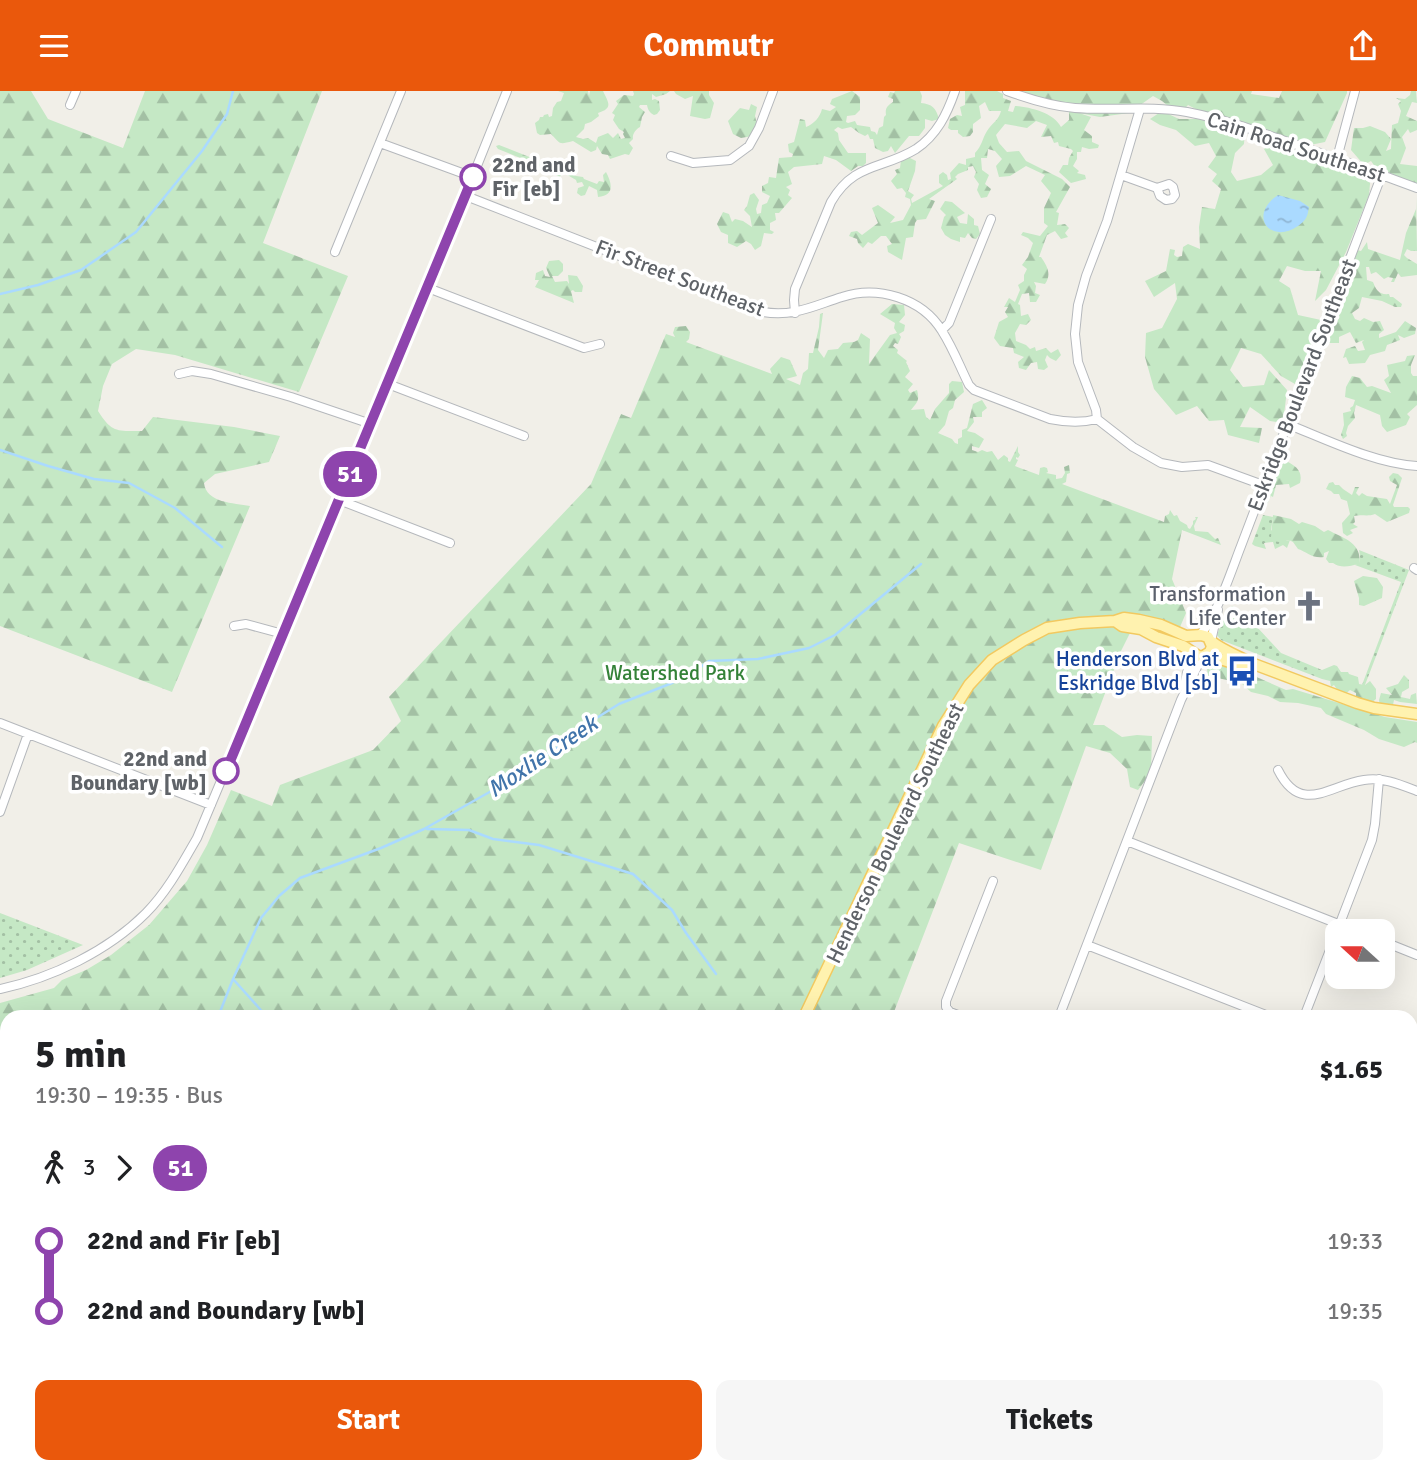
<!DOCTYPE html>
<html lang="en">
<head>
<meta charset="utf-8">
<style>
  body { margin:0; font-family:Signika,sans-serif; background:#f6f6f6; color:#202124; height:100vh; display:flex; flex-direction:column; font-size:26px; white-space:nowrap }
  * { box-sizing:border-box; margin:0 }
  p { font-size:23px; color:#757577 }
  .icon { flex:none; width:38px; height:38px; fill:none; stroke:currentColor; stroke-width:2; stroke-linecap:round; stroke-linejoin:round }
  .map { position:relative; flex:1; overflow:hidden }
  .drawer { position:absolute; left:0px; top:919px; width:1418px; height:464px; display:flex; flex-direction:column; background:#fff; border-radius:21px 21px 0 0; box-shadow:0 7px 28px #0002 }
  .drawer>* { flex:none }
  .badge { padding:0 14px; border-radius:23px; font-size:24px; line-height:46px }
  .needle { width:46px; rotate:291deg }
  .buttons { position:absolute; left:1325px; top:828px; display:grid; gap:14px }
  .buttons a { display:grid; place-items:center; width:70px; height:70px; border-radius:14px; background:#fff; box-shadow:0 7px 28px #0002; font-size:35px }
  .map>.badge { position:absolute; translate:-50% -50%; box-shadow:0 0 0 4px #fff }
  .legs { display:flex; align-items:center; gap:10px; height:77px; padding:0 35px; font-size:23px }
  .legs p { margin-inline-start:auto }
  .head { display:flex; align-items:center; justify-content:space-between; height:119px; padding:0 35px }
  h1 { font-size:38px; font-weight:800; line-height:52px }
  .action { display:flex; gap:14px; margin-top:auto; padding:14px 35px }
  .action a { flex:1; height:80px; border-radius:14px; background:#ea580c; color:#fff; font-size:28px; font-weight:800; line-height:80px; text-align:center }
  .action a+a { background:#f6f6f6; color:#202124 }
  ul { padding:0 35px; list-style:none }
  li { display:flex; align-items:center; gap:24px; height:70px; font-size:26px }
  li i { display:grid; place-items:center; width:10px; height:100%; margin:0 9px; background:currentColor }
  li i::after { content:''; width:18px; height:18px; margin:-9px; border:5px solid; border-radius:50%; background:#fff }
  li p { margin-inline-start:auto }
  li:first-child i { background:linear-gradient(#0000 50%,currentColor 0) }
  li:last-child i { background:linear-gradient(currentColor 50%,#0000 0) }
  header { display:flex; justify-content:space-between; align-items:center; height:91px; padding:0 35px; background:#ea580c; color:#fff; font-size:32px; font-weight:800 }
  .map>svg:first-child { display:block }
</style>
</head>
<body>
<header><svg class="icon" aria-label="menu" viewBox="0 0 24 24"><path d="M4 6h16M4 12h16M4 18h16"/></svg>Commutr<svg class="icon" aria-label="share" viewBox="0 0 24 24"><path d="M12 15V3M7 8l5-5 5 5M5 13v7h14v-7"/></svg></header>
<div class="map">
<svg width="1417" height="1382" viewBox="0 0 1417 1382">
  <defs>
    <pattern id="green-dots" width="8" height="8" patternUnits="userSpaceOnUse" patternTransform="scale(1.75)"><rect width="8" height="8" fill="#c5e8c5"/><path d="M2 2h.1M6 6h.1" fill="none" stroke="#a3c0a4" stroke-width="1.8" stroke-linecap="round"/></pattern>
    <pattern id="forest-firs" width="22" height="20" patternUnits="userSpaceOnUse" patternTransform="scale(1.75)"><rect width="22" height="20" fill="#c5e8c5"/><path d="M5 1l3.5 6h-7zM16 11l3.5 6h-7z" fill="#a3c0a4"/></pattern>
    <pattern id="water-ripples" width="26" height="14" patternUnits="userSpaceOnUse" patternTransform="scale(1.75)"><rect width="26" height="14" fill="#aadaff"/><path d="M2 4q2-2 4 0t4 0M15 11q2-2 4 0t4 0" fill="none" stroke="#8eb4d2"/></pattern>
  </defs>
  <rect width="100%" height="100%" fill="#f1efe8"/>
  <!-- green -->
  <path fill="url(#green-dots)" d="M1263,424L1273,426L1271,439L1285,450L1290,449L1287,457L1283,454L1275,458L1273,451L1264,452L1266,458L1255,455L1252,453Z
    M1359,459L1409,479L1365,594H1362L1401,491L1355,474L1359,472L1360,465Z
    M1232,515L1245,523L1281,562L1322,579V588L1221,549L1217,544L1227,518L1228,520Z
    M0,822L83,854L27,879L0,887Z"/>
  <!-- forest -->
  <path fill="url(#forest-firs)" d="M0,0H31L48,28L123,57L145,0H322L263,152L348,185L299,301L175,264L136,258L112,273L103,295L98,320C112,342 117,340 142,340L153,326L234,336L280,345L269,371L215,383L204,392C206,412 234,412 250,415L172,601L0,535Z
    M558,0H588L589,5L590,0H603C608,11 614,17 598,22L599,25L591,31L585,33L584,38L576,46L583,48L588,47L596,52L598,46L608,42L613,47L618,42L621,48L625,47L623,43L624,41L619,38L613,29L615,24L612,22L618,13L616,10L624,4L633,5L634,3L633,0H670L666,3L656,6L652,3V9L655,8L659,10L660,19L657,23L654,24C649,21 648,19 647,14H640L639,16L645,21L642,26L640,36C636,38 632,43 633,48L629,52L633,57L629,64L625,63L610,68L608,64L602,63L597,55L596,59L591,61L573,50C558,54 561,53 551,43L540,44L537,42L535,32L539,29L540,26H543L544,24L548,23L549,26L552,25L553,17L557,11L561,10L564,2Z
    M674,0H709V4L714,12L710,27L705,28L690,25L693,5L685,8L676,3Z
    M852,0L860,6V19L855,24L847,25L846,31L848,32L855,30L857,34L870,36L871,40L875,41L877,44L879,37L883,35L884,26L886,24C885,17 887,15 893,11V8L888,6L890,1L894,2L895,0H920L922,5L921,12C932,13 936,17 939,28L932,30L925,28V37L919,45H909L895,62L891,55L888,60L883,61L875,57L873,48H870L868,43L865,45L859,42L851,36L842,38L838,36L834,39L838,42L839,49L848,62H866V72L863,75H858L851,80L836,69L824,65L822,73L794,76L788,81L792,93L786,96L790,99L788,104L792,107L779,122H775L776,129L770,132V139L774,141L772,143L764,142L761,155L755,159L751,153L746,150L737,156L728,152V144L721,141L717,133L723,121L729,123L732,131L735,128L743,130L752,136L750,125L744,119L747,115L750,104L754,102L759,109L756,118L757,123L761,122L762,114L767,112L770,105L762,101V95L768,92L769,86L776,87L779,67L792,66L793,63L789,61L788,53L794,51L800,28L805,29L806,36C814,33 820,26 822,18L830,20L836,16L830,13L832,8Z
    M965,0H997L1003,3V7L1011,10L1008,20L1013,21L1015,15C1030,16 1054,22 1061,36L1069,29V21L1072,20L1022,3L1021,0H1252L1251,3L1279,7L1282,0H1347V2L1325,51L1305,55L1266,46L1264,35L1245,37L1244,53L1235,62L1231,81L1237,90L1261,84L1273,74L1264,58L1276,50L1299,63L1352,82H1371L1369,104L1346,161L1326,199L1315,210L1321,180H1305L1287,175L1279,190L1290,197L1298,224L1321,229L1295,293L1281,285L1261,263L1241,257L1230,279L1243,296L1264,294L1269,279L1287,299L1283,332L1270,330L1250,316L1240,336L1262,337L1259,352L1228,344L1224,329L1209,330L1197,315L1176,324L1154,298L1145,266L1146,242L1162,237L1177,208L1175,192L1154,206L1145,190L1166,180L1170,158L1175,159L1174,164L1177,166L1182,165L1183,156L1188,153L1200,158L1199,136L1202,116L1215,118L1221,98L1212,90L1217,83L1208,76L1216,65L1209,52L1195,55L1176,39L1160,34L1150,28L1162,20L1179,28H1220L1211,26L1188,14L1179,24L1162,10L1153,5L1129,22L1100,26L1079,22L1091,26L1084,39L1092,45V51L1099,54L1098,57L1089,58L1082,56L1081,61H1077V68L1073,75L1079,80L1077,82L1085,84L1086,88L1071,92L1059,81L1063,74H1068L1069,67L1073,60L1071,58L1059,55L1058,51L1054,52L1051,45L1041,46L1047,34L1036,30L1027,37L1005,33L996,44L999,52L1007,61L1019,60L1026,70L1062,88L1070,96L1056,121L1059,122L1057,134L1065,133L1069,137L1065,142L1068,146L1061,148L1055,140L1047,144L1039,166H1041C1047,175 1052,183 1045,193L1034,191L1036,195L1035,202L1040,204L1036,211H1030L1029,202L1022,203L1018,213L1020,214L1021,225L1028,223L1031,229L1026,234L1020,233L1015,242L1016,250L1026,254L1030,258L1035,256L1036,260L1046,257L1051,262L1058,258L1061,264L1056,270L1050,267L1047,264L1045,269L1048,276L1044,279L1038,278L1037,271L1031,272L1026,279L1019,277L1018,271L1024,266L1014,262L1013,257L1000,255L994,247L999,231L1008,226L1005,221L1008,216H1004L1009,207L1015,211L1020,199L1018,194L1024,190V184L1027,178L1022,174L1028,166L1033,152L1028,147L1021,144L1023,141L1040,145L1048,135L1044,132V117L1051,102L1041,90L1045,84L1026,75L1010,85L999,86L996,75L1002,68L995,60L988,58L987,67H981L982,79L989,84L985,93L991,98L987,106L981,107L977,99L979,93L974,86L976,81L973,75L968,76V79L958,83L955,86L957,88L929,108L935,110L926,128L917,129L915,132L913,146L906,147L902,169L888,161L887,155L892,153L886,145H881L872,153L868,151L863,157L858,152L857,148L849,145L851,141L857,140L862,144L878,132L872,117L878,114L895,126L890,132L903,129L911,114L910,108L905,106L906,102L902,97L897,98L891,90L897,83L895,79L900,77L901,69L911,62L910,67L916,70L915,80L908,100L914,104L911,108L912,112L943,95L939,92V84L943,81L947,84L948,89L951,88L950,82L959,72L966,74V68L975,66V62C982,55 982,48 987,40C992,32 999,29 1001,20H989L985,11L979,15L981,27L973,33V41L970,45L963,46L958,42V39H951L948,37L950,28L957,24L962,25L960,16L965,14Z
    M1411,0H1416L1417,12L1412,11L1406,25L1417,30V39L1410,42L1408,38L1402,46L1406,57L1400,73L1417,75V94L1392,84L1382,75L1376,77L1371,70L1364,74L1351,59L1354,37H1363L1370,35L1385,41L1391,48L1386,60L1391,58L1392,34L1398,32L1401,20L1398,13L1401,10L1396,7L1405,8L1410,4Z
    M751,13L757,16L755,25L757,33L752,45L741,47L733,43L728,30L740,17L749,19Z
    M499,54L532,67L547,71V73L561,77L564,76L565,80L576,85L583,86L584,88L597,93L599,90L604,91L603,84L606,81C612,92 615,105 598,106L597,99L589,95L585,104L581,105L577,102L578,97L584,95L582,91L577,92L576,89L564,82L559,86L556,84L555,81L547,78L541,81L537,80L535,73L498,58L496,55Z
    M1416,105L1417,160H1411L1407,158L1404,164L1407,167L1417,173V184L1401,186L1398,182L1394,191H1391L1393,187L1388,186L1384,188L1376,181L1371,183L1369,176H1366L1367,189L1373,191C1376,199 1379,204 1389,203L1390,206H1393L1402,213L1401,216H1395L1382,210L1362,206L1359,217L1352,222L1355,228L1360,230L1364,227L1373,231L1380,230L1384,239L1379,243V247L1396,241L1405,230L1416,237L1415,243L1404,247L1398,244L1400,249L1387,254L1385,260L1370,264L1365,272L1349,273L1346,266L1343,267L1346,258L1355,255L1358,260L1365,259L1362,251L1364,249L1356,252L1350,241L1339,246V252H1326L1322,246L1326,245L1323,233L1341,219L1334,214L1335,193L1347,187L1340,179L1346,164L1353,158L1361,160L1367,151L1368,158L1400,169L1406,142L1416,118Z
    M945,110L952,111L965,122L957,126L960,132L967,133L968,123L974,128V134L978,135L980,143L976,148L972,147L968,142L965,147L960,146V151L951,148L945,144L941,137L944,126L946,124L940,118Z
    M559,169L563,173V180L558,185H552L555,191L567,190L569,193L568,184L577,185L583,195L582,201H575L573,199L571,200L574,212L535,196L539,189H535L536,182L543,179L545,185L550,186L546,177L549,170Z
    M892,213L904,214L905,224L899,231L905,234L904,240L899,243L901,246L898,253L895,252L893,255L898,259L897,262L907,270L906,271L910,280L905,286L913,293L908,299L910,302L917,299C920,310 917,311 911,319L924,318L926,326L930,329L935,318L949,302V293L952,290L962,291L964,301L955,309L953,317L949,320L945,334L938,342L952,348L955,352L958,353V348L962,346V339L967,337L973,313L982,309L987,317L982,321V326H973L974,331L967,340L975,342L984,348L979,357L972,355V359L978,361L982,359L987,361L992,360L998,369L1004,364L1008,367V370L1010,371L1018,355V361L1020,364L1018,367L1016,366V368L1018,369L1015,375L1039,384L1040,377L1044,376L1047,377L1048,381L1046,382L1056,384V388L1062,387L1065,382L1064,376L1069,374L1070,382L1067,383L1066,391L1062,393L1164,431L1165,425L1169,423L1170,419L1174,425L1177,424L1180,430L1187,434L1188,437L1190,438L1193,433V430L1196,428L1195,426H1198L1194,435L1195,440L1208,441L1215,448L1218,447L1221,454L1182,439L1172,488L1186,522L1180,536L1155,528L1133,536L1121,560L1093,634H1104L1122,646L1137,644L1152,645L1151,682L1138,699L1130,696L1127,678L1110,662L1086,655L1041,779L959,752L892,926H7V1326L0,1329V912L54,897L62,889L86,879L111,864L149,834L187,790L207,754L231,699L272,715L280,694L373,659L401,630L389,606L591,393L621,323L631,327L666,243L675,246L673,242L675,236L686,235L690,241L689,248L686,251L772,283L770,278L781,266L790,269L797,285L786,288L800,294L803,282L808,278L809,262H813L819,236L820,223L823,222L818,259L824,267L828,259L838,258L843,252L854,251L858,249L861,242L870,248L869,273L890,244L897,242L894,237L895,232L880,223Z
    M1415,264L1411,274V282L1413,285H1417V314L1407,323L1410,326L1406,334L1387,341L1382,335L1380,324L1356,314L1354,322L1355,327L1348,335L1346,342L1347,345L1343,348L1341,344L1344,334L1343,322L1351,320L1350,317L1353,315L1355,309L1345,306L1346,296L1352,285L1360,287L1367,296L1372,295L1391,302L1384,289L1389,285L1387,274L1405,270L1407,265Z
    M1286,370C1296,375 1303,380 1300,392L1290,397L1289,393L1276,394L1273,406L1271,405L1267,413H1265L1273,390L1270,382L1274,371Z
    M1393,382L1398,383L1402,387L1393,414L1394,416H1408L1410,418L1409,422L1387,431L1375,423C1367,426 1362,423 1354,425L1355,431L1353,433L1358,436L1350,439L1353,442L1347,445L1343,442L1342,432L1350,423L1347,410L1341,408L1339,403H1334L1331,400L1326,398L1329,392L1333,391L1335,394H1339L1343,398L1352,404L1355,396H1359L1356,402L1359,405L1362,402L1367,405L1387,408L1390,413L1397,394L1390,390L1389,386Z
    M1273,424L1291,428L1299,433L1302,431L1315,435L1324,441L1328,439C1343,447 1363,452 1359,473C1349,475 1342,478 1333,472H1329L1326,468L1329,460L1324,462V466C1313,468 1307,461 1298,458L1293,451L1289,449C1282,451 1276,453 1271,446Z
    M1363,485L1377,487L1383,496L1382,507L1364,515L1359,514V507L1354,490Z
    M1212,572L1252,584L1286,599L1293,598L1385,626L1417,631V652L1415,651L1404,656L1379,648L1364,639L1326,623L1321,617L1298,612L1280,611L1268,605L1251,601L1241,592L1208,585L1207,578Z
    M1334,574L1337,575L1341,581H1348L1349,583L1358,586L1359,593L1365,594L1370,590L1376,598V608L1370,613L1356,610V602L1350,599L1342,606L1334,594L1331,596L1330,590L1322,588V579Z
    M1404,584L1409,589V597L1402,601L1401,606L1410,608L1411,604L1416,602L1417,613L1400,611L1394,609L1393,614L1380,616L1379,609L1381,602L1392,604L1386,597L1398,593Z
    M18,1376H230L227,1382H18Z
    M443,1376H889L886,1382L872,1376L831,1382H441Z"/>
  <!-- water -->
  <path fill="url(#water-ripples)" d="M1278,104L1300,110L1309,116C1308,120 1308,124 1306,127C1305,129 1300,134 1298,135C1271,154 1247,125 1278,104Z
    M1195,1376H1298L1291,1382H1194Z"/>
  <g fill="none" stroke-linecap="round" stroke-linejoin="round">
    <!-- stream -->
    <path stroke="#aadaff" stroke-width="2.5" d="M0,203L38,194L81,179L136,141L202,60L227,23L233,0
      M0,359L48,375L94,388L129,392L175,417L222,456
      M427,738L469,739L493,748L539,754L633,783L672,819L686,842L716,883
      M233,888L267,926
      M218,926L233,888L261,827L279,805L300,787L381,757L424,738L502,694L561,654L582,636L619,613L672,592L695,580L709,570L758,568L809,557L835,544L921,473
      M0,1104L7,1103"/>
    <!-- minor casing -->
    <g stroke="#b5b8bc" stroke-width="10">
      <path id="minor" d="M1007,0C1029,8 1051,15 1075,17C1112,20 1150,14 1187,21C1223,28 1257,40 1291,52C1333,66 1375,81 1417,97
        M70,14L76,0
        M1140,18L1107,130L1086,185L1078,214L1075,243L1078,271L1096,319L1097,328L1133,356L1161,372L1182,376L1208,374L1263,394
        M380,52L473,86
        M671,65L693,72L730,69L749,55L759,37L773,0
        M1337,67L1355,0
        M1121,84L1157,97
        M1169,93L1173,96L1175,104L1172,108L1166,109L1160,105L1157,97Z
        M466,105L763,221C794,226 813,215 842,206C877,194 922,207 942,240C953,257 960,276 969,294L974,299L1050,328C1065,331 1082,332 1097,328
        M335,161L401,0
        M428,197L584,257L600,253
        M795,222L794,209L795,198L831,111C854,71 882,79 916,58C937,44 947,23 955,0
        M942,239L949,232L991,128
        M179,283L192,280L211,283L291,306L371,333
        M388,293L524,345
        M1287,333C1325,348 1376,373 1417,375
        M339,409L450,452
        M1414,477L1417,479
        M234,535L246,533L283,543
        M1200,544C1216,527 1232,478 1241,455L1382,83
        M1211,550L1218,519
        M1184,595L1192,560
        M0,632L211,714
        M1278,679C1301,725 1329,694 1364,689C1383,686 1399,693 1417,700
        M0,721L28,643
        M1127,750L1356,840
        M1337,840L1372,749L1375,733L1379,688
        M1382,850L1417,864
        M1087,854L1271,926
        M0,898C52,887 108,860 146,822C167,801 182,773 197,747L428,197L507,0
        M963,926L950,921L946,916V910L993,790
        M1059,926L1181,609L1198,574L1204,565
        M1304,926L1337,841
        M1410,981L1417,983
        M1410,1097L1417,1099
        M1410,1372L1417,1353
        M325,1376L341,1382
        M1064,1376L1081,1382
        M886,1382L889,1376"/>
    </g>
    <!-- major casing -->
    <g stroke="#f2c960" stroke-width="13">
      <path id="major" d="M1115,530L1122,535L1141,538L1156,546L1183,555L1198,565L1217,567L1233,572H1249
        M1212,551C1224,560 1238,565 1251,572L1357,612L1374,617L1417,623
        M804,926L943,635L969,594L992,569L1024,549L1047,537L1080,532L1115,530L1124,527L1139,529L1161,534L1186,545L1201,544L1208,546L1212,555L1210,561L1204,565
        M0,1329L7,1325
        M0,1339L7,1334"/>
    </g>
    <!-- minor -->
    <use href="#minor" stroke="#fff" stroke-width="8"/>
    <!-- major -->
    <use href="#major" stroke="#fff2af" stroke-width="10"/>
  </g>
  <g fill="none" stroke-linecap="round" stroke-linejoin="round">
    <!-- line-1 casing -->
    <g stroke="#fff" stroke-width="16">
      <path id="line-1" d="M226,680L473,86"/>
    </g>
    <!-- line-1 -->
    <use href="#line-1" stroke="#8e44ad" stroke-width="10"/>
  </g>
  <!-- icons -->
  <defs>
    <g id="church-bare" transform="scale(2.415)"><path d="M-1.2-6h2.4v3.5h3.3v2.4h-3.3V6h-2.4V-.1h-3.3v-2.4h3.3Z" fill="#6b7280" stroke="#fff" stroke-width="2.5" paint-order="stroke"/></g>
    <g id="bus-bare" transform="scale(2.415)"><path d="M-5-6H5V4H4V6H2V4H-2V6H-4V4H-5ZM-3.5-4V0h7V-4ZM-3.5 1.2v1.5H-2V1.2ZM2 1.2v1.5H3.5V1.2Z" fill="#1a4fb4" stroke="#fff" stroke-width="2.5" paint-order="stroke"/></g>
  </defs>
  <g fill-rule="evenodd">
    <use href="#church-bare" x="1309" y="515"/>
    <use href="#bus-bare" x="1242" y="580"/>
  </g>
  <!-- markers -->
  <g fill="#fff" stroke="#8e44ad" stroke-width="3.5">
    <circle cx="473" cy="86" r="12"/>
    <circle cx="226" cy="680" r="12"/>
  </g>
  <g text-anchor="middle" stroke-width="7" stroke-linejoin="round" paint-order="stroke">
    <!-- street labels -->
    <g font-size="21" fill="#5f6368" stroke="#fff">
      <text transform="translate(1296 56) rotate(18)" y="7">Cain Road Southeast</text>
      <text transform="translate(680 187) rotate(21)" y="7">Fir Street Southeast</text>
      <text transform="translate(1302 294) rotate(-69)" y="7">Eskridge Boulevard Southeast</text>
      <text transform="translate(895 742) rotate(-64)" y="7">Henderson Boulevard Southeast</text>
    </g>
    <!-- stop labels -->
    <g font-size="21" font-weight="bold" fill="#5f6368" stroke="#fff" text-anchor="start">
      <text x="492" y="81">22nd and<tspan x="492" dy="24">Fir [eb]</tspan></text>
      <text x="207" y="675" text-anchor="end">22nd and<tspan x="207" dy="24">Boundary [wb]</tspan></text>
    </g>
    <!-- worship labels -->
    <g font-size="21" fill="#5b616d" stroke="#fff" text-anchor="end">
      <text x="1286" y="510">Transformation<tspan x="1286" dy="24">Life Center</tspan></text>
    </g>
    <!-- transit labels -->
    <g font-size="21" fill="#164399" stroke="#fff" text-anchor="end">
      <text x="1219" y="575">Henderson Blvd at<tspan x="1219" dy="24">Eskridge Blvd [sb]</tspan></text>
    </g>
    <!-- park labels -->
    <g font-size="21" fill="#348238" stroke="#fff">
      <text x="675" y="589">Watershed Park</text>
    </g>
    <!-- water labels -->
    <g font-size="23" font-style="italic" fill="#4174aa" stroke="#fff">
      <text transform="translate(542 665) rotate(-34)" y="8">Moxlie Creek</text>
    </g>
  </g>
</svg>
<div class="buttons">
<a><svg class="needle" viewBox="-14 -14 28 28"><path d="M0-13l5 13h-10z" fill="#e53935"/><path d="M0 13l5-13h-10z" fill="#757577"/></svg></a>
</div>
<b class="badge" style="left:350px;top:383px;background:#8e44ad;color:#fff">51</b>
<section class="drawer">
<div class="head"><div><h1>5 min</h1><p>19:30 – 19:35 · Bus</p></div><b>$1.65</b></div>
<div class="legs"><svg class="icon" aria-label="walk" viewBox="0 0 24 24"><circle cx="13" cy="4" r="2"/><path d="M13 8l-2 6 4 7M11 14l-3 7M7 12l3-4h3l4 4"/></svg>3<svg class="icon" aria-label="forward" viewBox="0 0 24 24"><path d="M9 5l7 7-7 7"/></svg><b class="badge" style="background:#8e44ad;color:#fff">51</b></div>
<ul>
<li><i style="color:#8e44ad"></i><b>22nd and Fir [eb]</b><p>19:33</p></li>
<li><i style="color:#8e44ad"></i><b>22nd and Boundary [wb]</b><p>19:35</p></li>
</ul>
<div class="action"><a>Start</a><a>Tickets</a></div>
</section>
</div>
</body>
</html>
